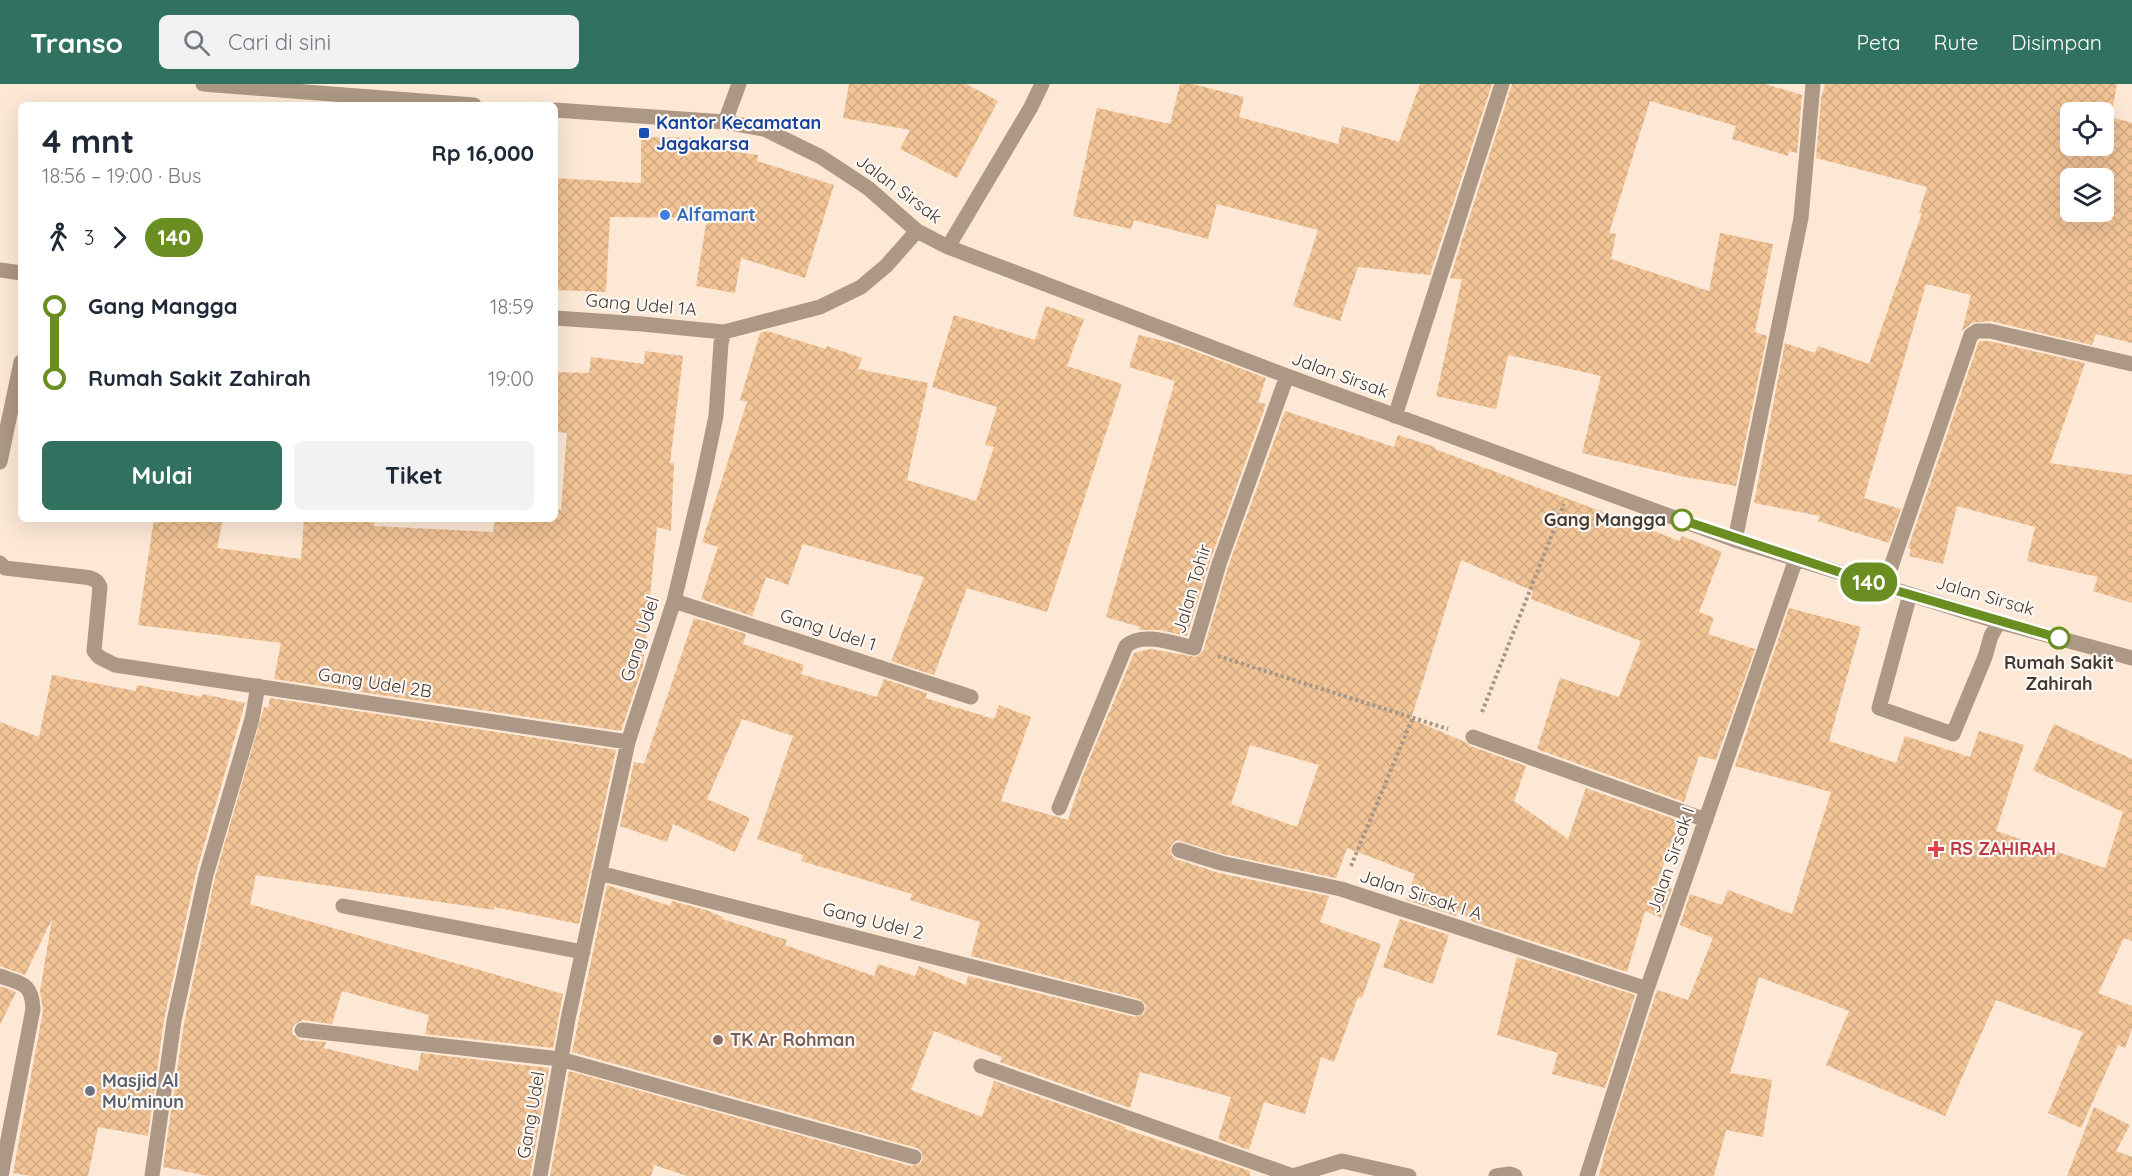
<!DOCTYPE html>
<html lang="id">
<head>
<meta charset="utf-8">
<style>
  body { margin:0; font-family:Quicksand,sans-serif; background:#f2f2f3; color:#1f2937; height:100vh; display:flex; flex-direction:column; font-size:22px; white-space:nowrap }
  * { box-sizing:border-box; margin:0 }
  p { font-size:20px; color:#747a83 }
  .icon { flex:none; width:33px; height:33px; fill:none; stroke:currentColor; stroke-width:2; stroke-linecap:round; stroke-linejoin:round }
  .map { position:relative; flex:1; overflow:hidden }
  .details { position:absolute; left:18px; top:18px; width:540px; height:420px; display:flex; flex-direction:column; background:#fff; border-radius:9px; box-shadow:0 6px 24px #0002 }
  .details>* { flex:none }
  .badge { padding:0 12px; border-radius:20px; font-size:21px; line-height:39px }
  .controls { position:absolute; left:2060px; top:18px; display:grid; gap:12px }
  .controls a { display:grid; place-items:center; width:54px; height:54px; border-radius:9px; background:#fff; box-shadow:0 6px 24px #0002; font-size:30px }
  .map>.badge { position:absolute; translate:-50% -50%; box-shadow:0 0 0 3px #fff }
  .legs { display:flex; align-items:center; gap:9px; height:66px; padding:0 24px; font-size:20px }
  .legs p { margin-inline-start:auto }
  .overview { display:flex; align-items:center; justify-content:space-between; height:102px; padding:0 24px }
  h1 { font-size:33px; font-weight:700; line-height:45px }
  .button { display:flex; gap:12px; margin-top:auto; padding:12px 24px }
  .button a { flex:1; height:69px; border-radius:9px; background:#31715f; color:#fff; font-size:24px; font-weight:700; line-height:69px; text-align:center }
  .button a+a { background:#f2f2f3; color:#1f2937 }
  ul { padding:0 24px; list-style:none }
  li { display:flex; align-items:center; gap:21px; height:72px; font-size:22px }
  li i { display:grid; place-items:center; width:9px; height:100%; margin:0 8px; background:currentColor }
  li i::after { content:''; width:15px; height:15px; margin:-8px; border:4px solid; border-radius:50%; background:#fff }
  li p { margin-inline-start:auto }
  li:first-child i { background:linear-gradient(#0000 50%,currentColor 0) }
  li:last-child i { background:linear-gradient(currentColor 50%,#0000 0) }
  header { display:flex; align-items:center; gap:36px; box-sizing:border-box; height:84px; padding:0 30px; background:#31715f; color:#fff }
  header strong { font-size:28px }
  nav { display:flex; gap:33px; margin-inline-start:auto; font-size:21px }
  .search { width:420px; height:54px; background:#f2f2f3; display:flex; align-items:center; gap:15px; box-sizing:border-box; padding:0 21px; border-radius:9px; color:#747a83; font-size:22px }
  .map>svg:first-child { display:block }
</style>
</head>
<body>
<header>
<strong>Transo</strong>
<div class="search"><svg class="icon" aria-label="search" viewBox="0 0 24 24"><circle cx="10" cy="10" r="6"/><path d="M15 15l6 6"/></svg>Cari di sini</div>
<nav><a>Peta</a><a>Rute</a><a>Disimpan</a></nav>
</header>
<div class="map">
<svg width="2132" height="1092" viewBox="0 0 2132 1092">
  <defs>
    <pattern id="building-cross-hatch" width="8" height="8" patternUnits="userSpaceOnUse" patternTransform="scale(1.5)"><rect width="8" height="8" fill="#f2c496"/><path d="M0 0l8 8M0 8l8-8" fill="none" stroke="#d1a982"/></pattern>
  </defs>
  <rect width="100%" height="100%" fill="#fce8d5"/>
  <!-- building -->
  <path fill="url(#building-cross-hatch)" fill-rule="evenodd" d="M849,0H966L998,17L957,94L900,65L910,46L843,34Z
    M1180,0H1192L1244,13L1239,33L1338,60L1342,42L1399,58L1420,0H1492L1430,191L1358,183L1340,237L1293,222L1318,146L1217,120L1208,155L1134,136L1131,145L1073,132L1097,24L1170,40Z
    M1512,0H1765L1802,11L1797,69L1789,67L1788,72L1732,55L1736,42L1650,17L1609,149L1616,150L1611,175L1709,207L1720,149L1773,160L1755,248L1767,252L1736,402L1685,393L1582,369L1601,292L1508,271L1496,325L1436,312L1462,195L1450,194Z
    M1825,0H2117L2111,33L2132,39V259L2096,250L2092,261L1990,237L1972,239L1962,247L1971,211L1926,200L1864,414L1901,425L1889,459L1818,437L1820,432L1754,419L1785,259L1815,269L1818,262L1869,280L1922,129H1919L1927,103L1816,74L1821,15ZM2070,28H2103V62H2070ZM2070,94H2103V128H2070Z
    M641,53L708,54L707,64L758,71L757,77L834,101L805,194L741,174L735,209L696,202L707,134L610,133L606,208L555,206V94L641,99Z
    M1046,222L1084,235L1067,282L1122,300L1047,528L967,504L934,591L891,577L924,493L803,460L788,501L766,493L752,532L701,515L718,463L702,458L747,318L740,316L760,249L767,247L826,265L827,262L862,274L858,285L928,299L907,396L976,417L994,363L985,361L997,323L932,303L954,231L1035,256Z
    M1139,251L1176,260L1266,294L1258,318L1266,320L1210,477L1187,552L1160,546H1139L1140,543L1106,533L1175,297L1129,283Z
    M1979,257H1989L2085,279L2050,379L2132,391V519L2093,507L2098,493L2027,477L2035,443L1957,422L1943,480L1909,472L1911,465L1908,464Z
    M645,267L683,272L670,379H674L671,447L657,443L643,582L621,647L274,595L281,559L138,541L154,435H223L217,464L301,475L304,435H375L374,442L493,448L495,435H555V425L561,426L567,349L555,348V288L589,289L591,273L644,280Z
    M1285,327L1394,363L1398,351L1435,363V365L1680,457L1682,452L1722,468L1699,528L1714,534L1708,550L1755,565L1716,676L1699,672L1684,718L1537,665L1560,594L1619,613L1641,557L1531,515L1533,507L1461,476L1411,635L1465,658L1470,662L1526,682L1514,717L1568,755L1586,704L1677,736L1674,747H1676L1657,799L1672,804L1661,834L1645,827L1627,888L1474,838L1458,827L1456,832L1406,816L1415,790L1347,764L1336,794L1223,770L1177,756L1173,759L1170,764L1172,772L1176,775L1219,789L1329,812L1320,838L1381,860L1362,914L1358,913L1334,978L1321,973L1305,1030L1264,1018L1249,1066L1218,1055L1231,1013L1140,988L1130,1024L1000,978L1002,973L934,947L911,1006L982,1033L994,997L1126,1043L1125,1045L1250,1087V1092H687L654,1081L651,1092H550L569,987L911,1082L920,1080L923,1075L921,1067L917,1064L572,968L607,801L670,822L672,817L706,826L723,833L722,835L787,856L785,861L874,892L878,880L915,892L919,882L966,901L968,892L1135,933L1144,930L1146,921L1139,915L971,872L980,838L910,816L912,810L801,777L803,771L757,755L793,652L742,635L707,715L750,734L735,768L673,740L667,758L620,742L634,678L644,680L694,534L746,550L743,560L804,581L801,590L877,613L884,595L927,609L925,614L994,635L999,621L1031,633L1001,717L1068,736L1082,693L1134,569L1150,565L1196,573L1203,567L1228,483ZM1250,661L1319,681L1297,743L1231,720Z
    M1789,524L1861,543L1829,657L1896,679L1905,652L1970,673L1979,647L2024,661L1996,747L2105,784L2123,728L2033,686L2054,640L2132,675V857L2124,854L2098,909L2132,922V945L2125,964L2118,961L2081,1044L2048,1029L2083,948L1996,916L1945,1032L1826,981L1849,927L1759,893L1730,989L1772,996L1763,1053L1726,1046L1714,1092H1599L1607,1060L1657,906L1688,916L1713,854L1680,841L1690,810L1722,821L1728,806L1792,830L1831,708L1735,682Z
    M52,591L136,607L137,601L202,613L203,610L245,619L196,789L164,936L148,1052L98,1043L88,1092H30L13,1089L43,927L40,907L52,835L25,891L0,882V638L39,653Z
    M270,614L616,666L579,840L494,823V826L256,791L250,820L563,910L553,964L425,950L429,931L342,907L332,940L303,936L295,940L292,944L293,950L300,956L326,958L324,964L418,987L421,969L549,984L530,1092H208L163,1083L184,939L215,793L264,623L268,624Z
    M1400,835L1449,851L1433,900L1383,883Z
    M1517,873L1635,911L1605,1004L1552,990L1558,969L1497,951Z
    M0,902L16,908L0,941Z
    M2094,1023L2130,1041L2116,1067L2132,1073V1092H2067Z"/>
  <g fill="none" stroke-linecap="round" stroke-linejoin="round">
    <!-- path -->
    <path stroke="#a59687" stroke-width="4" stroke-dasharray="3 3" stroke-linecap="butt" d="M1218,572L1448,645
      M1482,628L1564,420
      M1351,782L1413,633"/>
    <!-- minor -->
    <path stroke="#ad9785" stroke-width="15" d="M203,0L474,21
      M555,26L725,38L764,45L821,73L868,104L917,147L948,163L1287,292L1735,456L1999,538L2132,574
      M725,38L739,0
      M948,163L1031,23L1042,0
      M0,186L21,189
      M555,234L642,240L724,248
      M1395,332L1502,0
      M0,378L21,278
      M1735,456L1801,134L1813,0
      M0,479L5,484L84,493C92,494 97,495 100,503L94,567L99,573L115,581L628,658
      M1884,503L1971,251L1977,247H1990L2132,280
      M1910,510L1879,624L1953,650L1985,573L1991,552L1999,538
      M674,517L971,613
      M1473,653L1706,736
      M1059,724L1126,562C1143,547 1175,560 1194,564L1219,480L1287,292
      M1179,766L1221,779L1341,805L1647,905
      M599,789L1137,924
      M343,822L583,868
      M0,892C22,900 32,899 33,925L1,1092
      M302,946L560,975L914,1073
      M981,982L1293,1092L1342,1077L1409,1092
      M152,1092L174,937L206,791L252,635L258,602
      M540,1092L568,935L628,658L674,517L702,399L716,332L721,259L724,248L820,223L861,203L886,182L917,147
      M1496,1092L1510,1090L1515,1092
      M1587,1092L1647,905L1796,475"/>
  </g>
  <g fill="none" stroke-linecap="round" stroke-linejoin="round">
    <!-- line-1 casing -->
    <g stroke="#fff" stroke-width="14">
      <path id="line-1" d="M1682,436L1884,503L2059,554"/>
    </g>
    <!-- line-1 -->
    <use href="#line-1" stroke="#6b8e23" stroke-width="9"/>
  </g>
  <!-- markers -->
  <rect fill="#1a4fb4" stroke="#fef8f4" stroke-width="2" x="638" y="43" width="12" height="12" rx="3"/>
  <circle fill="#3f7fe0" stroke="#fef8f4" stroke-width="2" cx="665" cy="131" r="6"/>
  <g fill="#fff" stroke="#6b8e23" stroke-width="3">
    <circle cx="1682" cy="436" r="10"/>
    <circle cx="2059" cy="554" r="10"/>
  </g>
  <path fill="#e0444e" stroke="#fef8f4" stroke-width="2" d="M1933 756h6v6h6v6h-6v6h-6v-6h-6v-6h6z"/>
  <circle fill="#8d6e63" stroke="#fef8f4" stroke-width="2" cx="718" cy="956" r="6"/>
  <circle fill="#6b7280" stroke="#fef8f4" stroke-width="2" cx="90" cy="1007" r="6"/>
  <g text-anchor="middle" stroke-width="4.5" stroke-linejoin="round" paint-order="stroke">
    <!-- transit labels -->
    <g font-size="18" font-weight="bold" fill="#164399" stroke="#fef8f4" text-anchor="start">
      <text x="656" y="45">Kantor Kecamatan<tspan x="656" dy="21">Jagakarsa</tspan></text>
    </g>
    <!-- street labels -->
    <g font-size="18" fill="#443a31" stroke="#fef8f4">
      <text transform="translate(899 105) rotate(37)" y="6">Jalan Sirsak</text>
      <text transform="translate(641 221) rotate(5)" y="6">Gang Udel 1A</text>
      <text transform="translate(1340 291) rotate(20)" y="6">Jalan Sirsak</text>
      <text transform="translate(1192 505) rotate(-73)" y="6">Jalan Tohir</text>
      <text transform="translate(1985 512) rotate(16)" y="6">Jalan Sirsak</text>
      <text transform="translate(828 546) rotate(18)" y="6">Gang Udel 1</text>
      <text transform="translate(640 555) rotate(-72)" y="6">Gang Udel</text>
      <text transform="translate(375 599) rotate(9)" y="6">Gang Udel 2B</text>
      <text transform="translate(1671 776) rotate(-71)" y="6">Jalan Sirsak I</text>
      <text transform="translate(1421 811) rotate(18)" y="6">Jalan Sirsak I A</text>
      <text transform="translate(873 837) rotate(14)" y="6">Gang Udel 2</text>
      <text transform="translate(531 1031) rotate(-80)" y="6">Gang Udel</text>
    </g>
    <!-- shop labels -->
    <g font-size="18" font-weight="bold" fill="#366cbe" stroke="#fef8f4" text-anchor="start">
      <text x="677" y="137">Alfamart</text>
    </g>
    <!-- stop labels -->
    <g font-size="18" font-weight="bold" fill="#443a31" stroke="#fef8f4" text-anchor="end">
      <text x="1666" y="442">Gang Mangga</text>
      <text x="2059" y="585" text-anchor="middle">Rumah Sakit<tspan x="2059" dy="21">Zahirah</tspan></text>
    </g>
    <!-- health labels -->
    <g font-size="18" font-weight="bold" fill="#be3a42" stroke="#fef8f4" text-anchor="start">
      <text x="1950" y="771">RS ZAHIRAH</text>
    </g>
    <!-- education labels -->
    <g font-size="18" font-weight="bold" fill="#785e54" stroke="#fef8f4" text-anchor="start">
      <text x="730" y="962">TK Ar Rohman</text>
    </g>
    <!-- worship labels -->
    <g font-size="18" font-weight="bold" fill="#5b616d" stroke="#fef8f4" text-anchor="start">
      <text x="102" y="1003">Masjid Al<tspan x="102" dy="21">Mu'minun</tspan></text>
    </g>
  </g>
</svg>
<div class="controls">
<a><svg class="icon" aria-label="locate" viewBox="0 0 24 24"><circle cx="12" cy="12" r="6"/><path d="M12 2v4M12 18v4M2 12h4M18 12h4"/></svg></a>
<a><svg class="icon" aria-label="layers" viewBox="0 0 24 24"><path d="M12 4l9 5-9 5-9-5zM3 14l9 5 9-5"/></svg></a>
</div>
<b class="badge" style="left:1869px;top:498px;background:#6b8e23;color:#fff">140</b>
<section class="details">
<div class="overview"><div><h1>4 mnt</h1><p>18:56 – 19:00 · Bus</p></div><b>Rp 16,000</b></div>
<div class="legs"><svg class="icon" aria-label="walk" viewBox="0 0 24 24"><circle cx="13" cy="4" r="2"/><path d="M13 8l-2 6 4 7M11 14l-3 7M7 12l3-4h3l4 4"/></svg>3<svg class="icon" aria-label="forward" viewBox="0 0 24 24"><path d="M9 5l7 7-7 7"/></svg><b class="badge" style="background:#6b8e23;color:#fff">140</b></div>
<ul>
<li><i style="color:#6b8e23"></i><b>Gang Mangga</b><p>18:59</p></li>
<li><i style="color:#6b8e23"></i><b>Rumah Sakit Zahirah</b><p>19:00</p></li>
</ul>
<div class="button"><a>Mulai</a><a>Tiket</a></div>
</section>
</div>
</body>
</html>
